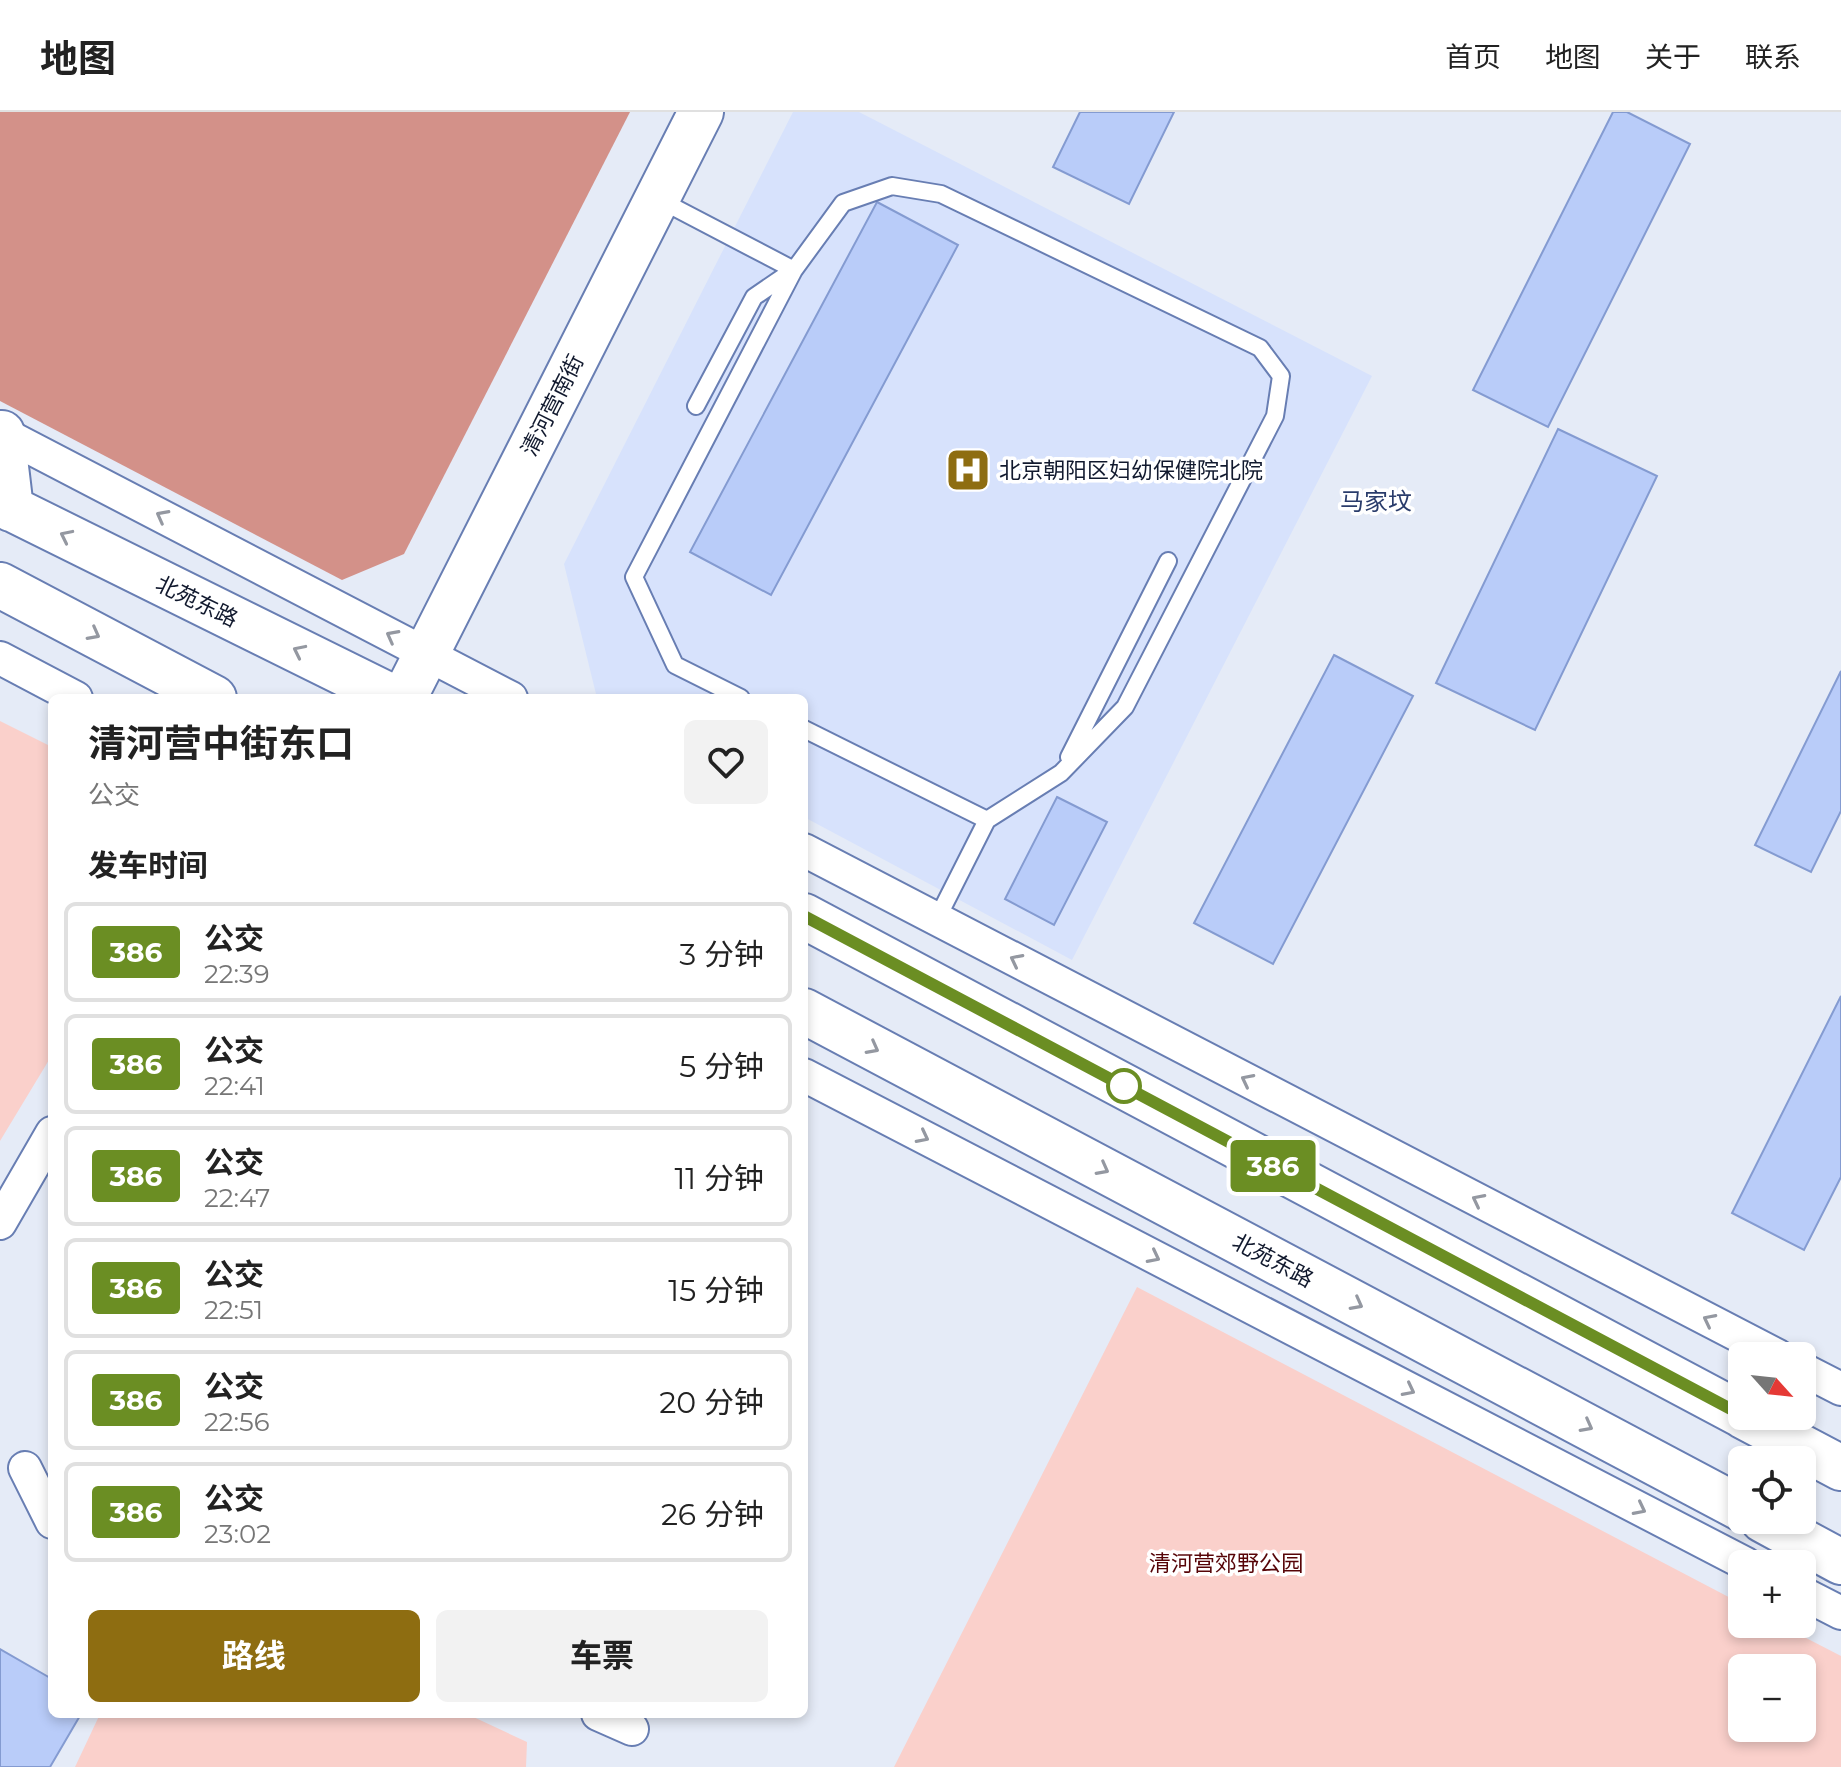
<!DOCTYPE html>
<html lang="zh">
<head>
<meta charset="utf-8">
<style>
  body { margin:0; font-family:Montserrat,"Noto Sans SC",sans-serif; background:#f2f2f2; color:#222; height:100vh; display:flex; flex-direction:column; font-size:30px; white-space:nowrap }
  * { box-sizing:border-box; margin:0 }
  p { font-size:26px; color:#767676 }
  .icon { flex:none; width:44px; height:44px; fill:none; stroke:currentColor; stroke-width:2; stroke-linecap:round; stroke-linejoin:round }
  .map { position:relative; flex:1; overflow:hidden }
  .sheet { position:absolute; left:48px; top:582px; width:760px; height:1024px; display:flex; flex-direction:column; background:#fff; border-radius:12px; box-shadow:0 4px 12px #0003 }
  .sheet>* { flex:none }
  .badge { padding:0 16px; border-radius:6px; font-size:28px; line-height:52px }
  .needle { width:52px; rotate:117deg }
  .controls { position:absolute; left:1728px; top:1230px; display:grid; gap:16px }
  .controls a { display:grid; place-items:center; width:88px; height:88px; border-radius:12px; background:#fff; box-shadow:0 4px 12px #0003; font-size:40px }
  .map>.badge { position:absolute; translate:-50% -50%; box-shadow:0 0 0 4px #fff }
  h2 { padding:0 40px; font-size:30px; line-height:72px }
  .round { display:grid; place-items:center; flex:none; width:84px; height:84px; border-radius:12px; background:#f2f2f2 }
  .overview { display:flex; align-items:center; justify-content:space-between; height:136px; padding:0 40px }
  h1 { font-size:38px; font-weight:700; line-height:60px }
  .primary-button { display:flex; gap:16px; margin-top:auto; padding:16px 40px }
  .primary-button a { flex:1; height:92px; border-radius:12px; background:#8e6d11; color:#fff; font-size:32px; font-weight:700; line-height:92px; text-align:center }
  .primary-button a+a { background:#f2f2f2; color:#222 }
  ul { padding:0; list-style:none }
  li { display:flex; align-items:center; gap:24px; height:100px; margin:0 16px 12px; padding:0 24px; border:4px solid #e0e0e0; border-radius:12px }
  li div { flex:1 }
  li b { display:block; font-size:30px }
  li em { font-style:normal }
  li .badge { min-width:88px; font-weight:700; text-align:center }
  header { display:flex; align-items:center; gap:48px; box-sizing:border-box; height:112px; padding:0 40px; background:#fff; border-bottom:2px solid #e0e0e0 }
  header strong { font-size:38px }
  nav { display:flex; gap:44px; margin-inline-start:auto; font-size:28px }
  .map>svg:first-child { display:block }
</style>
</head>
<body>
<header>
<strong>地图</strong>
<nav><a>首页</a><a>地图</a><a>关于</a><a>联系</a></nav>
</header>
<div class="map">
<svg width="1841" height="1655" viewBox="0 0 1841 1655">
  <rect width="100%" height="100%" fill="#e5ebf7"/>
  <!-- built -->
  <path fill="#d7e2fc" d="M793,0H859L1372,264L1072,848L804,705V586H597L564,452Z"/>
  <!-- green -->
  <path fill="#fad0cb" fill-rule="evenodd" d="M0,609L52,635V943L0,1029Z
    M1137,1175L1742,1492V1512H1779L1841,1544V1655H894ZM1742,1556H1802V1616H1742Z
    M100,1602H467L527,1630L526,1655H75Z"/>
  <!-- forest -->
  <path fill="#d39189" d="M0,0H630L404,442L342,468L0,289Z"/>
  <!-- building -->
  <path fill="#b9ccf9" stroke="#849bd1" stroke-width="2" d="M1080,0H1174L1129,92L1053,55Z
    M1613,0H1627L1690,32L1548,315L1473,278Z
    M877,90L958,133L771,483L690,440Z
    M1558,317L1657,364L1535,618L1436,571Z
    M1334,543L1413,584L1273,852L1194,811Z
    M1841,559V699L1811,760L1755,733Z
    M1057,685L1107,710L1054,813L1005,787Z
    M1841,884V1065L1804,1138L1732,1101Z
    M0,1537L52,1567V1602H81L50,1655H0Z"/>
  <g fill="none" stroke-linecap="round" stroke-linejoin="round">
    <!-- lane casing -->
    <g stroke="#687eb3" stroke-width="20">
      <path id="lane" d="M660,88L794,158
        M696,294L754,185L792,159
        M741,586L675,553L634,465L794,158L843,91L892,74L941,82L1260,236L1281,264L1275,304L1125,595L1061,661L987,708L804,617
        M1069,645L1168,449
        M937,807L987,708"/>
    </g>
    <!-- street casing -->
    <g stroke="#687eb3" stroke-width="36">
      <path id="street" d="M0,320L511,586
        M0,546L76,586
        M804,738L1778,1244
        M804,963L1746,1452
        M0,1111L52,1021
        M1802,1257L1841,1277
        M25,1356L52,1410
        M1802,1481L1841,1501
        M598,1602L632,1617"/>
    </g>
    <!-- secondary casing -->
    <g stroke="#687eb3" stroke-width="48">
      <path id="secondary" d="M2,321L11,397
        M0,391L394,586
        M0,473L214,586
        M404,586L701,0
        M804,804L1742,1303
        M804,899L1742,1397
        M1743,1304L1841,1356
        M1763,1408L1841,1450"/>
    </g>
    <!-- lane -->
    <use href="#lane" stroke="#fff" stroke-width="16"/>
    <!-- street -->
    <use href="#street" stroke="#fff" stroke-width="32"/>
    <!-- secondary -->
    <use href="#secondary" stroke="#fff" stroke-width="44"/>
  </g>
  <!-- one-way arrows -->
  <defs><path id="oneway-chevron" d="M-2-3.5L2.5 0L-2 3.5" fill="none" stroke-width="1.6" stroke-linecap="round" stroke-linejoin="round" transform="scale(2)"/></defs>
  <g stroke="#9498a1">
    <use href="#oneway-chevron" transform="translate(162 404) rotate(-152)"/>
    <use href="#oneway-chevron" transform="translate(66 424) rotate(-154)"/>
    <use href="#oneway-chevron" transform="translate(94 522) rotate(28)"/>
    <use href="#oneway-chevron" transform="translate(392 524) rotate(-152)"/>
    <use href="#oneway-chevron" transform="translate(299 539) rotate(-154)"/>
    <use href="#oneway-chevron" transform="translate(1016 848) rotate(-153)"/>
    <use href="#oneway-chevron" transform="translate(873 936) rotate(28)"/>
    <use href="#oneway-chevron" transform="translate(1247 968) rotate(-153)"/>
    <use href="#oneway-chevron" transform="translate(923 1025) rotate(27)"/>
    <use href="#oneway-chevron" transform="translate(1103 1057) rotate(28)"/>
    <use href="#oneway-chevron" transform="translate(1478 1088) rotate(-153)"/>
    <use href="#oneway-chevron" transform="translate(1154 1145) rotate(27)"/>
    <use href="#oneway-chevron" transform="translate(1357 1192) rotate(28)"/>
    <use href="#oneway-chevron" transform="translate(1709 1208) rotate(-153)"/>
    <use href="#oneway-chevron" transform="translate(1409 1278) rotate(27)"/>
    <use href="#oneway-chevron" transform="translate(1587 1314) rotate(28)"/>
    <use href="#oneway-chevron" transform="translate(1640 1397) rotate(27)"/>
  </g>
  <g fill="none" stroke-linecap="round" stroke-linejoin="round">
    <!-- line casing -->
    <g stroke="#fff" stroke-width="18">
      <path id="line" d="M804,804L1742,1303"/>
    </g>
    <!-- line -->
    <use href="#line" stroke="#6b8e23" stroke-width="12"/>
  </g>
  <!-- icons -->
  <defs>
    <g id="hospital-square" transform="scale(2.3)"><rect x="-9" y="-9" width="18" height="18" rx="4" fill="#8e6d11" stroke="#fff"/><path d="M-5-5h3v3.5h4V-5h3V5h-3V1.5h-4V5h-3Z" fill="#fff"/></g>
  </defs>
  <g fill-rule="evenodd">
    <use href="#hospital-square" x="968" y="358"/>
  </g>
  <!-- markers -->
  <circle fill="#fff" stroke="#6b8e23" stroke-width="4" cx="1124" cy="974" r="16"/>
  <g text-anchor="middle" stroke-width="7" stroke-linejoin="round" paint-order="stroke">
    <!-- street labels -->
    <g font-size="22" fill="#11192e" stroke="#fff">
      <text transform="translate(552 293) rotate(-63)" y="8">清河营南街</text>
      <text transform="translate(197 489) rotate(26)" y="8">北苑东路</text>
      <text transform="translate(1273 1148) rotate(28)" y="8">北苑东路</text>
    </g>
    <!-- poi labels -->
    <g font-size="22" fill="#11192e" stroke="#fff" text-anchor="start">
      <text x="999" y="366">北京朝阳区妇幼保健院北院</text>
    </g>
    <!-- park labels -->
    <g font-size="22" fill="#560407" stroke="#fff">
      <text x="1226" y="1459">清河营郊野公园</text>
    </g>
    <!-- neighbourhood labels -->
    <g font-size="24" fill="#2a3c6b" stroke="#fff">
      <text x="1376" y="398">马家坟</text>
    </g>
  </g>
</svg>
<div class="controls">
<a><svg class="needle" viewBox="-14 -14 28 28"><path d="M0-13l5 13h-10z" fill="#e53935"/><path d="M0 13l5-13h-10z" fill="#767676"/></svg></a>
<a><svg class="icon" aria-label="locate" viewBox="0 0 24 24"><circle cx="12" cy="12" r="6"/><path d="M12 2v4M12 18v4M2 12h4M18 12h4"/></svg></a>
<a>+</a>
<a>−</a>
</div>
<b class="badge" style="left:1273px;top:1054px;background:#6b8e23;color:#fff">386</b>
<section class="sheet">
<div class="overview"><div><h1>清河营中街东口</h1><p>公交</p></div><a class="round"><svg class="icon" aria-label="heart" viewBox="0 0 24 24"><path d="M12 20l-8-8c-3-5 5-10 8-4 3-6 11-1 8 4z"/></svg></a></div>
<h2>发车时间</h2>
<ul>
<li><span class="badge" style="background:#6b8e23;color:#fff">386</span><div><b>公交</b><p>22:39</p></div><em>3 分钟</em></li>
<li><span class="badge" style="background:#6b8e23;color:#fff">386</span><div><b>公交</b><p>22:41</p></div><em>5 分钟</em></li>
<li><span class="badge" style="background:#6b8e23;color:#fff">386</span><div><b>公交</b><p>22:47</p></div><em>11 分钟</em></li>
<li><span class="badge" style="background:#6b8e23;color:#fff">386</span><div><b>公交</b><p>22:51</p></div><em>15 分钟</em></li>
<li><span class="badge" style="background:#6b8e23;color:#fff">386</span><div><b>公交</b><p>22:56</p></div><em>20 分钟</em></li>
<li><span class="badge" style="background:#6b8e23;color:#fff">386</span><div><b>公交</b><p>23:02</p></div><em>26 分钟</em></li>
</ul>
<div class="primary-button"><a>路线</a><a>车票</a></div>
</section>
</div>
</body>
</html>
